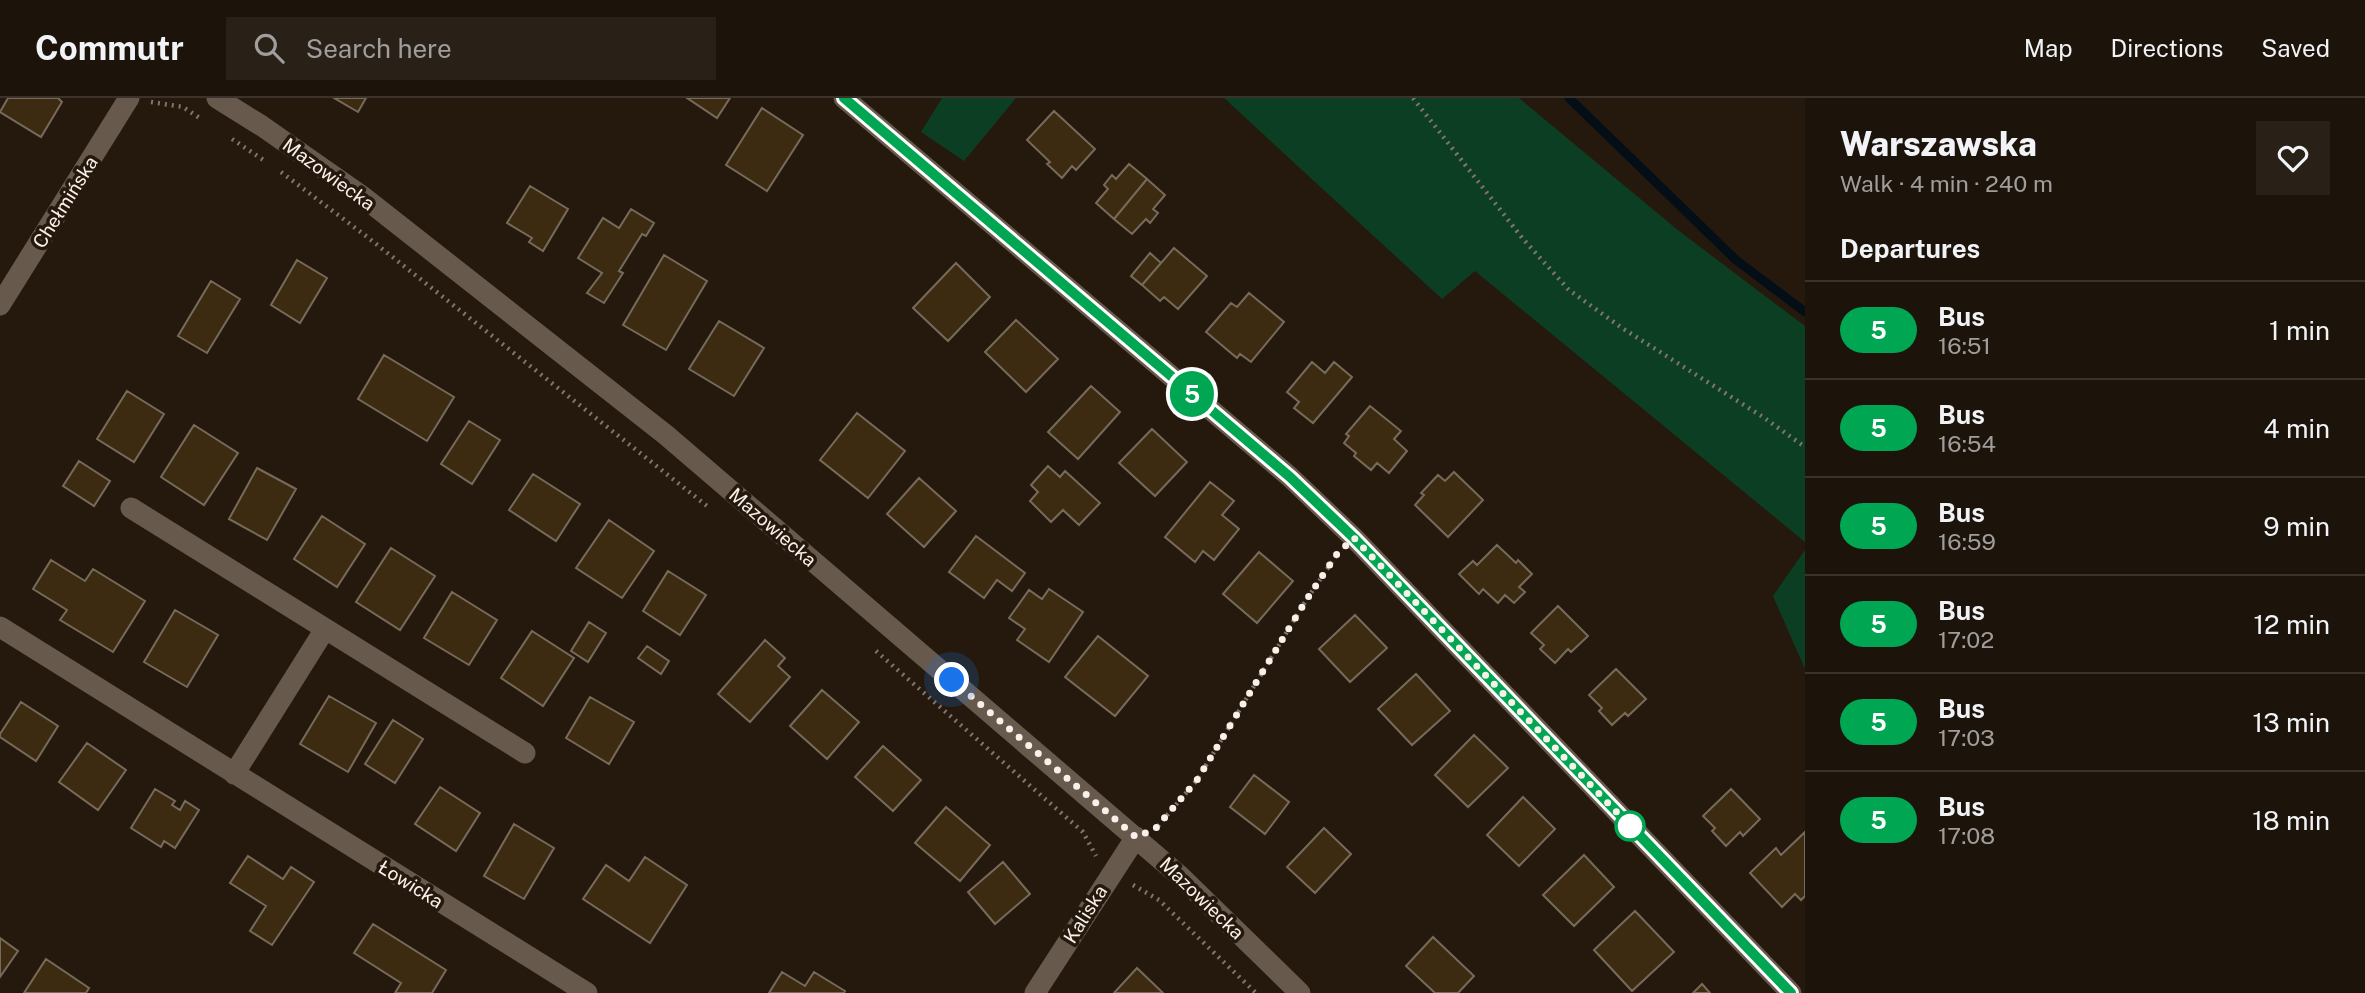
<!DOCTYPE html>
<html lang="en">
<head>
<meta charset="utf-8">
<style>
  body { margin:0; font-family:"Public Sans",sans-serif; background:#292018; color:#f1f3f6; height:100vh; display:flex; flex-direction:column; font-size:26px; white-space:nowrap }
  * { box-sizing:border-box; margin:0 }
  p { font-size:23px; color:#a09e9c }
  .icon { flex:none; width:38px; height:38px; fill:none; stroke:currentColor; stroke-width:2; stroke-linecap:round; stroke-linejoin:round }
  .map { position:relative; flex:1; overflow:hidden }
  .details { display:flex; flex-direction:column; background:#1c130a; width:560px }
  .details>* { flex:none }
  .badge { padding:0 14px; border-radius:23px; font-size:24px; line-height:46px }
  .you { position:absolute; width:35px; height:35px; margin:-18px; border:5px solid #fff; border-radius:50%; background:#1a73e8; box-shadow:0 0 0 10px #1a73e833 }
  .map>.badge { position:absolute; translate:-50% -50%; box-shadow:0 0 0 4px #fff }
  h2 { padding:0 35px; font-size:26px; line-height:63px }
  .round { display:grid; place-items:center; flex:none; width:74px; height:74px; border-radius:0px; background:#292018 }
  .summary { display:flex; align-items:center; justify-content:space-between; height:119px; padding:0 35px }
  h1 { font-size:33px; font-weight:800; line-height:52px }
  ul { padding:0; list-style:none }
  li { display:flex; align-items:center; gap:21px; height:98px; padding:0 35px; border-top:2px solid #3a322b }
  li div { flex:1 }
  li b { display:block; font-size:26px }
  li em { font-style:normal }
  li .badge { min-width:77px; font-weight:700; text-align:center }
  header { display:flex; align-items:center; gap:42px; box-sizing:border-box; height:98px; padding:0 35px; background:#1c130a; border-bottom:2px solid #3a322b }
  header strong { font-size:33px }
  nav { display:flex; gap:38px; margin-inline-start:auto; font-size:24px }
  .search { width:490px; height:63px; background:#292018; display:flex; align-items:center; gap:18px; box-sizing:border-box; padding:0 24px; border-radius:0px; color:#a09e9c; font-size:26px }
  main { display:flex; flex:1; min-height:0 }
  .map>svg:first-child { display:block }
</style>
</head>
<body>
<header>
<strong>Commutr</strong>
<div class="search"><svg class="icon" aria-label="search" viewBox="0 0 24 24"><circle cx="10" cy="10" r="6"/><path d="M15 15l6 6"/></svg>Search here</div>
<nav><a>Map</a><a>Directions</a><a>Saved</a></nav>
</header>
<main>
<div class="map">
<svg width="1805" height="895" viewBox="0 0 1805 895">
  <rect width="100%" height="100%" fill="#25190d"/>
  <!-- green -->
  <path fill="#0c3e23" d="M942,0H1016L964,63L921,34Z
    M1224,0H1519L1679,133L1805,228V444L1475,173L1442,201Z
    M1805,452V571L1773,498Z"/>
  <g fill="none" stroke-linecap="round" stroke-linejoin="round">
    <!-- stream -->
    <path stroke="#040e16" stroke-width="9" d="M1569,0L1736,162L1805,214"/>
  </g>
  <!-- building -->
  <path fill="#3c2b11" stroke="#766b5b" stroke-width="2" d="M8,0H58L62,4L41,39L0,14Z
    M334,0H366L358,14Z
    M687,0H730L717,20Z
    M762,10L803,37L767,93L726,67Z
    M1054,13L1095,51L1076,72L1072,68L1062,80L1047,66L1050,64L1027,42Z
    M1129,66L1147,81L1114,121L1096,105L1108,91L1104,87L1112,77L1116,81Z
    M1147,81L1165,97L1153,111L1158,115L1150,125L1146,121L1132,136L1114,121Z
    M530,88L568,111L543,153L529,144L532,140L507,125Z
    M631,111L654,125L646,138L642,136L619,173L623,175L604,205L587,195L602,175L578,160L603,120L619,130Z
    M1174,150L1207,178L1178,211L1164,199L1160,203L1142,187Z
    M1150,155L1161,165L1142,187L1131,178Z
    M664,157L707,183L666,252L623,227Z
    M297,162L327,180L300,225L271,207Z
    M956,165L990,199L948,243L913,210Z
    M211,183L240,201L207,255L178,238Z
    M1249,195L1284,224L1251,264L1240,256L1237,260L1206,234L1231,205L1237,209Z
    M1016,222L1058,261L1026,294L985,254Z
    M719,223L764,250L734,298L689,271Z
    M384,257L454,299L427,343L358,301Z
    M1312,264L1325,275L1334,264L1352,279L1313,325L1294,310L1299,304L1287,294Z
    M1091,288L1120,314L1078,361L1048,334Z
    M127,293L164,316L134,364L97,341Z
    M1370,308L1401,333L1394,341L1407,353L1389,375L1377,365L1371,372L1354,358L1356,355L1344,345L1349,338L1346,336Z
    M857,315L905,353L868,400L820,362Z
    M469,323L500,342L472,386L441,366Z
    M194,327L238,355L204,407L161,379Z
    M1152,331L1187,364L1155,398L1119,365Z
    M79,363L110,383L94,408L63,388Z
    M1048,368L1060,379L1065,373L1100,405L1079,427L1063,412L1051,424L1030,403L1038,394L1031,387Z
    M257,370L296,391L267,442L229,421Z
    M1454,374L1483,402L1448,439L1415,407L1424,397L1421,395L1438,377L1445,383Z
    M533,376L580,406L556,443L509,412Z
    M919,380L956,413L924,449L887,416Z
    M1210,384L1234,403L1222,417L1239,431L1214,462L1203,453L1195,464L1165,439Z
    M322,418L365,446L337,489L294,461Z
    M609,422L654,453L622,500L576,470Z
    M976,438L1025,475L1012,493L997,482L984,500L949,474Z
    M1497,447L1516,465L1518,462L1532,476L1519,489L1525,494L1514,505L1505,497L1498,505L1483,491L1479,496L1459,476L1473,463L1477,467Z
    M391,450L435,478L400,532L356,504Z
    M1259,454L1293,483L1257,525L1223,496Z
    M51,462L85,483L93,471L145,503L113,554L60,522L67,512L33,491Z
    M668,473L706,497L680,537L643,513Z
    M1049,491L1083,514L1049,564L1017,542L1025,531L1009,520L1029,492L1042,501Z
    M452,494L497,522L469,567L424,540Z
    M1558,508L1588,538L1571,554L1568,551L1555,565L1540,551L1544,547L1531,535Z
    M175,512L218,537L187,589L144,564Z
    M1355,517L1387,550L1350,584L1319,551Z
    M589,524L606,535L588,564L571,553Z
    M532,533L574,560L543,608L501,580Z
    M1098,538L1148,578L1115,618L1065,579Z
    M765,542L785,560L778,568L790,579L750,624L718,596Z
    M647,548L669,563L661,576L638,560Z
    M1616,571L1646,601L1628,618L1625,615L1612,627L1599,613L1602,610L1589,597Z
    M1416,576L1450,613L1412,647L1378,611Z
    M822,592L859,624L827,661L790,628Z
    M329,598L376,625L348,674L300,646Z
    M590,599L634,624L609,666L566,640Z
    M21,604L58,628L36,663L0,639V636Z
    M393,622L423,641L395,685L365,666Z
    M1474,637L1508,670L1468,709L1435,677Z
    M87,645L126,672L98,712L59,684Z
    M883,648L921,682L893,713L855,679Z
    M1254,677L1289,704L1265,736L1230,709Z
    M440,689L480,715L456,753L415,726Z
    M155,691L175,703L172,707L180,712L185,703L199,712L175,750L164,743L161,749L131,730Z
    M1731,691L1760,721L1743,738L1740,734L1726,748L1712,733L1715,730L1703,718Z
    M1523,699L1555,731L1519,768L1487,737Z
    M946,709L990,747L960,783L915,745Z
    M514,726L554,750L524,801L484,778Z
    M1324,730L1351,756L1315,795L1287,769Z
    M1805,734V798L1801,802L1795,796L1782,809L1750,775L1776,750L1781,757Z
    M1584,757L1614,789L1574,828L1543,797Z
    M248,758L283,781L291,769L314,784L272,847L250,833L266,808L230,785Z
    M645,759L687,787L650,845L583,801L606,767L629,783Z
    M1003,764L1030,796L995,826L968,794Z
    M1635,813L1674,854L1632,893L1594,852Z
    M373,826L446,872L432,895H395L401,885L354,855Z
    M1433,839L1474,878L1458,895H1435L1406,868Z
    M0,840L18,853L0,879Z
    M46,861L89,890L86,895H24Z
    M1137,870L1163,895H1114Z
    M782,874L805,888L814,874L845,893L844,895H769Z
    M1702,886L1710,895H1693Z"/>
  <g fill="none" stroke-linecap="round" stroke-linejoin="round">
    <!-- path -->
    <path stroke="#7f756b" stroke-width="4.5" stroke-dasharray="2 5" stroke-linecap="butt" d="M1413,0L1523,141L1569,192L1622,230L1763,319L1805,349
      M151,4L183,9L201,21
      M232,41L265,63
      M281,74L366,138L707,408
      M876,553L1083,734L1096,758
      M1158,728L1197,682L1305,504L1338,455
      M1133,787L1159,802L1256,895"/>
    <!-- street -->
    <path stroke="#67594c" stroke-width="21" d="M217,0L262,28L362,98L666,337L1180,778L1300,895
      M844,0L1290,379L1354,440L1791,895
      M0,207L129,0
      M131,410L525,655
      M0,529L587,895
      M234,676L325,531
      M1035,895L1136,739"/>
  </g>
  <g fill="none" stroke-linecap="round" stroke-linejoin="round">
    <!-- line casing -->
    <g stroke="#fff" stroke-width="16">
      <path id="line" d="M844,0L1290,379L1354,440L1791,895"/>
    </g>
    <!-- line -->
    <use href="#line" stroke="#00a651" stroke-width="10"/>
    <!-- walk -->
    <path stroke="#f9f0e9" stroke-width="7" stroke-dasharray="0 12.6" d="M952,582L1136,739L1155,731L1197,682L1305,504L1337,456L1354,440L1630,728"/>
  </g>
  <!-- markers -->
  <circle fill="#fff" stroke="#00a651" stroke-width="3.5" cx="1630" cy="728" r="14"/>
  <g text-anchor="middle" stroke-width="7" stroke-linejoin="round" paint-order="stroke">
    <!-- street labels -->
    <g font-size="19" fill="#f9f0e9" stroke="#25190d">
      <text transform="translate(329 76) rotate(36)" y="7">Mazowiecka</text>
      <text transform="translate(65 104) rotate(-58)" y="7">Chełmińska</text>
      <text transform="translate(773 429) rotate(41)" y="7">Mazowiecka</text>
      <text transform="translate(411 786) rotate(32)" y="7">Łowicka</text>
      <text transform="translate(1202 800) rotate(44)" y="7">Mazowiecka</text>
      <text transform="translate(1085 816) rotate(-58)" y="7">Kaliska</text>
    </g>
  </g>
</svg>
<div class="you" style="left:952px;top:582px"></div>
<b class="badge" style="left:1192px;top:296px;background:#00a651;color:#fff">5</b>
</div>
<section class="details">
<div class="summary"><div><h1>Warszawska</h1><p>Walk · 4 min · 240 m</p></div><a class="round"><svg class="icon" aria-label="heart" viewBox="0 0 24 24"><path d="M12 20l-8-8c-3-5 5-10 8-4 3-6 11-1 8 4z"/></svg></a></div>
<h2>Departures</h2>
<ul>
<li><span class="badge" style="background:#00a651;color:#fff">5</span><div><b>Bus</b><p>16:51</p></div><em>1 min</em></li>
<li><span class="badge" style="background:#00a651;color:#fff">5</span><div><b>Bus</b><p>16:54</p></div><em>4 min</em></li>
<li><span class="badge" style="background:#00a651;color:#fff">5</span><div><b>Bus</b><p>16:59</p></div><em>9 min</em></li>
<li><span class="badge" style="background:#00a651;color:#fff">5</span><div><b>Bus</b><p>17:02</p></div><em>12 min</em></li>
<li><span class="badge" style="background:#00a651;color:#fff">5</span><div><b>Bus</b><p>17:03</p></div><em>13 min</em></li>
<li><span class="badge" style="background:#00a651;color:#fff">5</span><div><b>Bus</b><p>17:08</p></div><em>18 min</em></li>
</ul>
</section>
</main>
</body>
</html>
